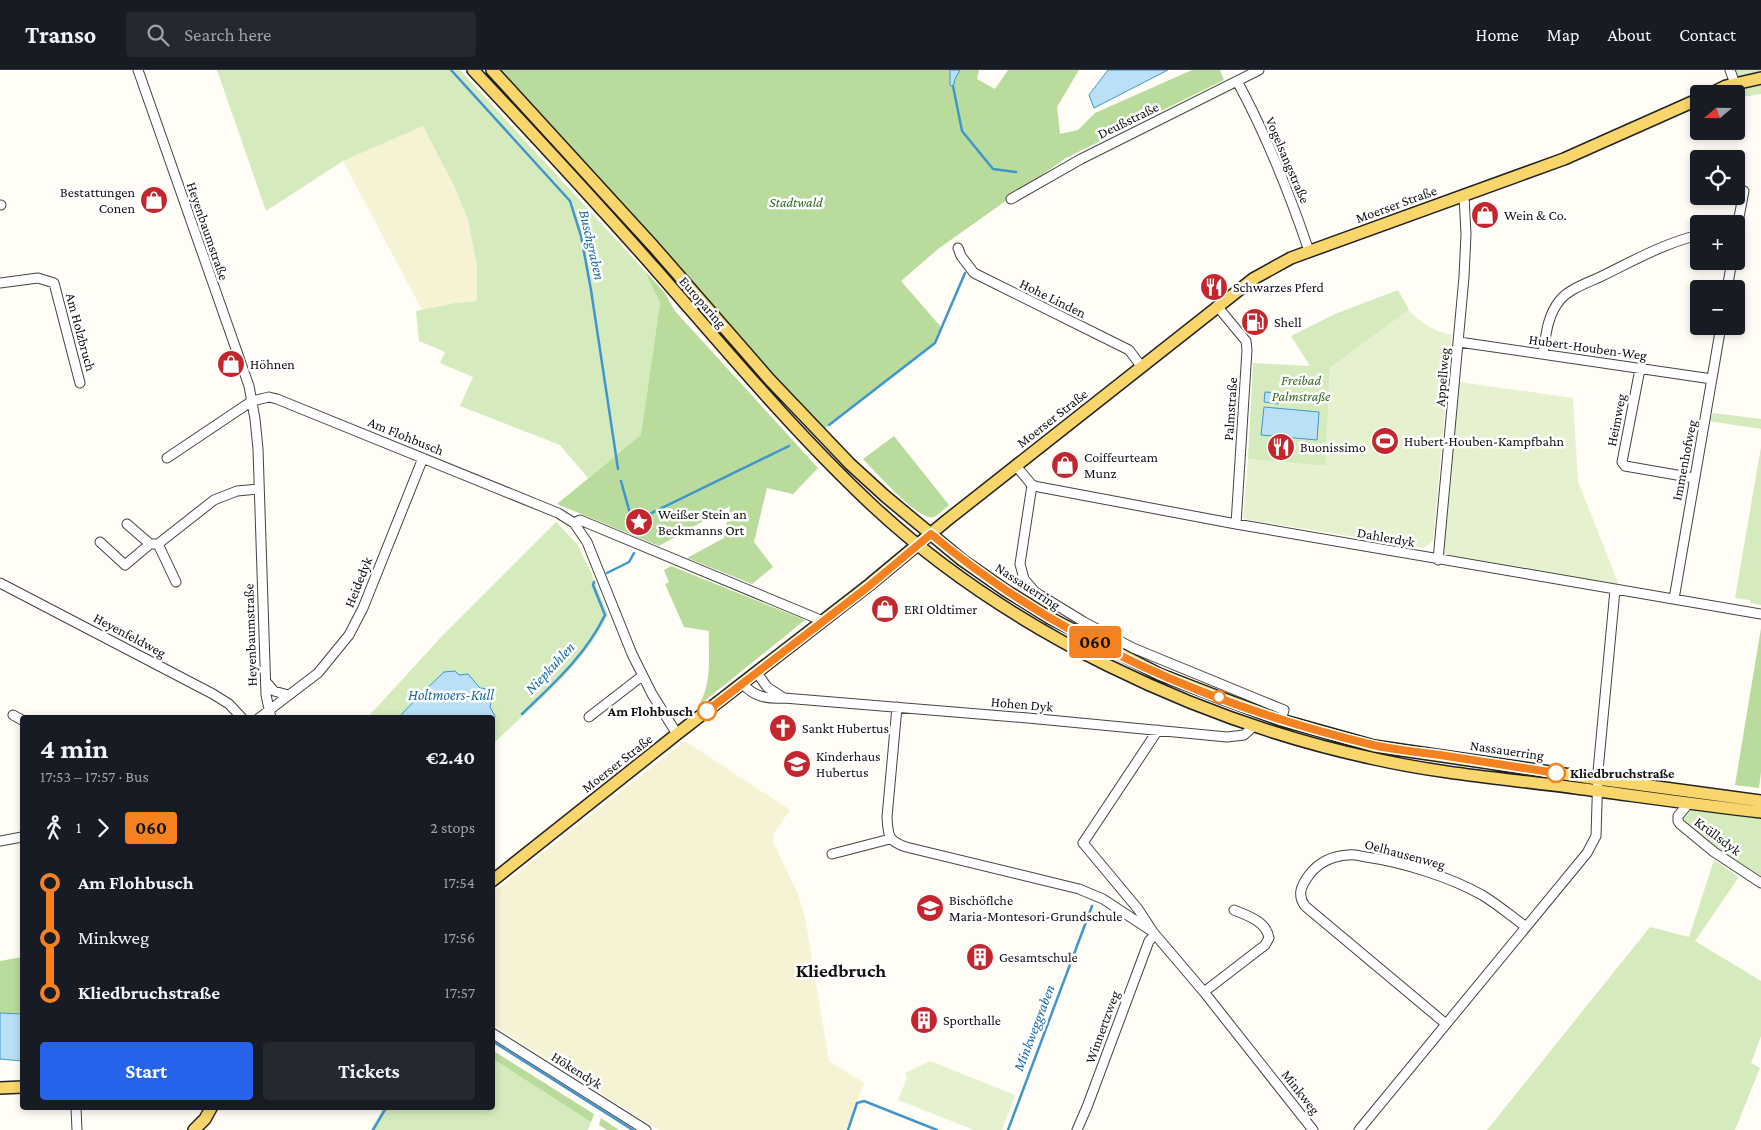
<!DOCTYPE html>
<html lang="en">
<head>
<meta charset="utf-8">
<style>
  body { margin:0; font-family:"Crimson Pro",serif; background:#242831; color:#f1f3f6; height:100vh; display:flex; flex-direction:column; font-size:19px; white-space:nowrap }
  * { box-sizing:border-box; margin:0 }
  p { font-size:16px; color:#9ea1a6 }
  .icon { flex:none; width:28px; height:28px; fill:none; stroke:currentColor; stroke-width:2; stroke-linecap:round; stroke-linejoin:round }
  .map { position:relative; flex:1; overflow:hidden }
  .details { position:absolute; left:20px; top:645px; width:475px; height:395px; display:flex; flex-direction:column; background:#171b24; border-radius:5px; box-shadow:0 2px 8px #0003 }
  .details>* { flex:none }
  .badge { padding:0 10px; border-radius:4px; font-size:18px; line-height:32px }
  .needle { width:32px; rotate:250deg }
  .buttons { position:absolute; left:1690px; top:15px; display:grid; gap:10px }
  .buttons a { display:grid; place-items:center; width:55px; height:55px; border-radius:5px; background:#171b24; box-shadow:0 2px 8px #0003; font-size:25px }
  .map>.badge { position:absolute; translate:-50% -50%; box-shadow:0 0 0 2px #fff }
  .legs { display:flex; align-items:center; gap:8px; height:55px; padding:0 20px; font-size:16px }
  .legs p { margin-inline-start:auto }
  .headline { display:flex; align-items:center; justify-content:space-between; height:85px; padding:0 20px }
  h1 { font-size:28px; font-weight:700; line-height:38px }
  .button { display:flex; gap:10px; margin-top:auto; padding:10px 20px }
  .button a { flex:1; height:58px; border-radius:5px; background:#2563eb; color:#fff; font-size:20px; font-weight:700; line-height:58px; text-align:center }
  .button a+a { background:#242831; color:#f1f3f6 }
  ul { padding:0 20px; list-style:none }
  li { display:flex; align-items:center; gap:18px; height:55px; font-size:19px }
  li i { display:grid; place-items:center; width:8px; height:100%; margin:0 6px; background:currentColor }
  li i::after { content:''; width:12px; height:12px; margin:-6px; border:4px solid; border-radius:50%; background:#171b24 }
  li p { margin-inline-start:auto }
  li:first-child i { background:linear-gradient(#0000 50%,currentColor 0) }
  li:last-child i { background:linear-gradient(currentColor 50%,#0000 0) }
  header { display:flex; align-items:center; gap:30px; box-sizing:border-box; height:70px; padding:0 25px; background:#171b24; border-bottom:1px solid #363941 }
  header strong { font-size:24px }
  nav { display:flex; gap:28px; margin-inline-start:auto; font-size:18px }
  .search { width:350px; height:45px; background:#242831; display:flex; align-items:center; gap:12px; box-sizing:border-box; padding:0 18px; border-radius:5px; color:#9ea1a6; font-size:19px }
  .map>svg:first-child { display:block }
</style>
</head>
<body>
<header>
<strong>Transo</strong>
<div class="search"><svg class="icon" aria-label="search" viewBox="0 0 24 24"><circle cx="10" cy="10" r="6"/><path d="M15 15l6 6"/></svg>Search here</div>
<nav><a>Home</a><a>Map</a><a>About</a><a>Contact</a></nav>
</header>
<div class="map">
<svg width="1761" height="1060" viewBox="0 0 1761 1060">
  <rect width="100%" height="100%" fill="#fffdf5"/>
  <!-- farmland -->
  <path fill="#f6f3d4" d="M423,56L455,118L468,150L477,196L478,231L455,233L422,240L343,91Z
    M685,671L790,740L774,763L773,772L798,824L805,847L829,991L864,1013L846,1060H659L493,955V822Z"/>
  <!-- green -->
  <path fill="#d5ebbd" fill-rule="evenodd" d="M217,0H460L645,201L660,233L641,366L588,408L560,375L460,336L473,307L440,293L445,282L419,271L416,241L455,233L477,231V196L468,150L455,118L423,56L343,91L266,141Z
    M1724,0H1761V24L1742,27Z
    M1398,220L1409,240L1330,298L1326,396L1248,389L1253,293L1310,296L1291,266L1335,244ZM1272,369L1290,370L1289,381L1271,379Z
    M1713,343L1761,349V359L1709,351Z
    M1761,377V535L1751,533L1750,530L1735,528Z
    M556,452L577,474L591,502L608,545C582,598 534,634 493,674V654L495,646L490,637L493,623L488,619L480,618L422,623L399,647L367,648L443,565Z
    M1689,739L1761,749V808C1737,793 1694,771 1681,746Z
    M1714,790L1739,807L1695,871L1761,911V966L1751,993L1760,998L1735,1060H1487L1650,857L1689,867Z
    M493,989L591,1052L588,1060H371L383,1038H492Z"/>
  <!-- forest -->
  <path fill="#b9dc9c" d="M498,0H979L977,9L995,19L1008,0H1079L1057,37L1060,64L1078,60L1095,43L1192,0H1220L1224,10L1066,88L938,179L901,211L941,257L935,272L823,360Z
    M645,201L664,222L675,241L818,398L793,424L767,418L754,472L773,497L752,514L687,488L724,468L730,436L659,476L557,434L641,365L660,233Z
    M894,366L949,435C945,438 939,445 934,447C919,452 874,400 863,389Z
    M671,496L805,550L697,637C713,616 708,586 709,561L684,557L665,514L669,512L664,500Z
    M1761,558V702L1759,718L1735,715Z
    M22,887V944L0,943V891Z
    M492,980L594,1044L591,1052L493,989Z
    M601,1048L619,1060H607L599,1055Z"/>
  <!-- pitch -->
  <path fill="#e6f2cf" d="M1409,240C1420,253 1436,262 1452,265L1433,471L1423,478L1243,449L1248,389L1325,396L1330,298Z
    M1459,312L1573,328L1578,411L1619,515L1443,486Z
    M930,991L1015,1025L1002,1060H974L898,1030L907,1008L905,1003Z"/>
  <!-- water -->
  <path fill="#b9e0f7" stroke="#3f96cf" d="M950,0H960L955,9L953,18L950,15Z
    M1108,0H1168L1094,38L1089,25Z
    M1265,322L1279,323L1278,334L1264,332Z
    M1264,337L1319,342L1317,370L1261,365Z
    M455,601L459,605L468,604L480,618L488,619L493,623L490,637L495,646L493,654L492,648L399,647L422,623L444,602Z
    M0,943L22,944V991L0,989Z"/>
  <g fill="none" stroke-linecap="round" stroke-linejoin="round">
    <!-- stream -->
    <path stroke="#3f96cf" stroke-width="2.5" d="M451,0L570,131L581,166L591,220L618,399
      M953,16L962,61L993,99L1016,102
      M829,355L935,273L965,203
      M621,411L636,465
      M633,452L789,376
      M607,503L629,492L634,483
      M522,644C554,613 585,586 605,545L593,515L594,512
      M492,971L633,1060
      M373,1060L386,1038
      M848,1060L857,1033L864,1031L937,1060
      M1008,1060L1092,836"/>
    <!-- minor casing -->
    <g stroke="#444" stroke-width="11">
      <path id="minor" d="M138,0L249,316L255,349L258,379L266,625L271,648
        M1730,0L1735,14
        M1237,11C1267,66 1289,122 1309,181
        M1011,129L1081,89L1259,0
        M0,135H1
        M1736,163L1744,121
        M958,178L961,186L974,203L1129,280L1141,296
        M0,213L38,208L54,213L80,313
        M1727,219L1732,191
        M1217,236L1246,271L1247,280L1236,454
        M1459,272L1712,309
        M1543,284C1546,265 1547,246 1560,230C1569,219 1587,213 1600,207C1631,192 1664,173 1699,165
        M1640,299L1622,392L1625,396L1694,408
        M167,388L252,331L269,327L277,329L558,443L574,453L587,472L632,584L652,624L677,664
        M1016,396L1032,415L1039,417L1236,454L1761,544
        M1032,415L1020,494L1024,509L1035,522L1084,552L1133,578L1284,640L1281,650
        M574,453L580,450L823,551
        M127,454L150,474
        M100,472L125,495L150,474H158
        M1438,490L1464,207L1466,164L1464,126
        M176,512L158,474L214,430L237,421L259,419
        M0,513L213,624L229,634L242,648
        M1674,529C1689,438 1706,347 1721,256
        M757,603L767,617L784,628
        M266,612L274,621L288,625
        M743,614C754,627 767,629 784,628L1028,648L1227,667L1244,665L1254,656
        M897,637L887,747C888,766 888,771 906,777L1079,819L1103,829L1153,862L1138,839L1083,773L1158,660
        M13,645L22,650
        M589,647L642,606
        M259,648L318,603L349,565L363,538L423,388
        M1688,734L1678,746V751L1680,754L1714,782L1761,813
        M0,771L22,767
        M832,784L890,769
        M1153,862L1204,922L1313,1060
        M1204,922L1265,875L1269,868C1266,851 1248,846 1234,840
        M1446,954L1305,836C1297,825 1301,816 1309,805C1318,793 1332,786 1348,785C1354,784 1360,786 1366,787C1402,792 1450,807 1482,825C1497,834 1511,846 1525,856
        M492,963L646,1060
        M76,1038L77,1060
        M1077,1060L1087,1037L1149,871L1155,865
        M1359,1060L1587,783L1596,766L1598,701L1615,520"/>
    </g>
    <!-- major casing -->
    <g stroke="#222" stroke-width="14">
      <path id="major" d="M473,0C535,66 597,133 657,201C727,281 795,363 873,436C1007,561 1197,651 1375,689C1442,704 1509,709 1576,718C1637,726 1699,735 1761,742
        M492,0L654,177L770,310L850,394L885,426L962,490L1005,520L1050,548L1159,604L1221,628L1281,650L1374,676L1598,709L1761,731
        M1710,24L1726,16L1761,8
        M492,811L677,664L869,515L946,451L1253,209L1291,188L1564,89L1699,29
        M0,1018L22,1017
        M194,1060L205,1049L211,1038"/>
    </g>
    <!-- minor -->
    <use href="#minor" stroke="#fff" stroke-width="9"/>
    <!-- major -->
    <use href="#major" stroke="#f9d66b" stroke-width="11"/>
  </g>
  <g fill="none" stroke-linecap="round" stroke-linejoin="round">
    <!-- line-1 casing -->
    <g stroke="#fff" stroke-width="11">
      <path id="line-1" d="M707,641L869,516L931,464C1057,570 1214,637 1373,675C1395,680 1418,682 1440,685C1479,691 1517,697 1556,703"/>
    </g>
    <!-- line-1 -->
    <use href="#line-1" stroke="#f58220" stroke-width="8"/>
  </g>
  <!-- icons -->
  <defs>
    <g id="shop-disc" transform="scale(1.4375)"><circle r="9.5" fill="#c4262e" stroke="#fff"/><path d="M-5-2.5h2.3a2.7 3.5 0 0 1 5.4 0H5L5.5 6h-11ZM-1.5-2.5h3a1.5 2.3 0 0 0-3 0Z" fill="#fff"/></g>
    <g id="restaurant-disc" transform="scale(1.4375)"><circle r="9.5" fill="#c4262e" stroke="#fff"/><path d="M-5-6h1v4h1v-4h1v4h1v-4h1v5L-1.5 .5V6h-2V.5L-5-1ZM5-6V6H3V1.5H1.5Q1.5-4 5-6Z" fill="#fff"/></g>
    <g id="fuel-disc" transform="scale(1.4375)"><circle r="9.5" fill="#c4262e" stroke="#fff"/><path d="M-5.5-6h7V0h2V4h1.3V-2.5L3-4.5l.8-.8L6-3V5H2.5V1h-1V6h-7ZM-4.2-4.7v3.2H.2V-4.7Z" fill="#fff"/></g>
    <g id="stadium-disc" transform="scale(1.4375)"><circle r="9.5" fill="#c4262e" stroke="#fff"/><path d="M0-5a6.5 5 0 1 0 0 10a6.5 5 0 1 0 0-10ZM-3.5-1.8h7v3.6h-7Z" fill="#fff"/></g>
    <g id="sight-disc" transform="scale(1.4375)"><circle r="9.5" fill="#c4262e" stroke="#fff"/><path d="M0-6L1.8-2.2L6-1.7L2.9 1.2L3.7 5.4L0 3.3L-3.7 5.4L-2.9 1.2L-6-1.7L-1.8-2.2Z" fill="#fff"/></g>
    <g id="church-disc" transform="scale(1.4375)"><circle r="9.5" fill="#c4262e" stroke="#fff"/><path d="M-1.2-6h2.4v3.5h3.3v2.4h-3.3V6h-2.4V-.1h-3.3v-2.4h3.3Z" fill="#fff"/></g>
    <g id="school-disc" transform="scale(1.4375)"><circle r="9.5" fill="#c4262e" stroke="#fff"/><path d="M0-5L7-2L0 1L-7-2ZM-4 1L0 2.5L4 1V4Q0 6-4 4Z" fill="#fff"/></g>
    <g id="building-disc" transform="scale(1.4375)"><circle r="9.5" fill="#c4262e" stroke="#fff"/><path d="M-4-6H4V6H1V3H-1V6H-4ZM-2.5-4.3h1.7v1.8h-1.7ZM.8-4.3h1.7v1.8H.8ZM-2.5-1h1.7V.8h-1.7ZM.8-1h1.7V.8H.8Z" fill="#fff"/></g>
  </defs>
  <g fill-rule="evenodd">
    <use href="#shop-disc" x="154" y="130"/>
    <use href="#shop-disc" x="1485" y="145"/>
    <use href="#restaurant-disc" x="1214" y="217"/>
    <use href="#fuel-disc" x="1255" y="252"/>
    <use href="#shop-disc" x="231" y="294"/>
    <use href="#stadium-disc" x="1385" y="371"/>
    <use href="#restaurant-disc" x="1281" y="377"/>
    <use href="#shop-disc" x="1065" y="395"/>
    <use href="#sight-disc" x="639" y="452"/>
    <use href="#shop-disc" x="885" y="539"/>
    <use href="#church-disc" x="783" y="658"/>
    <use href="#school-disc" x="797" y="694"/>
    <use href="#school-disc" x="930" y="838"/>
    <use href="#building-disc" x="980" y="887"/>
    <use href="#building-disc" x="924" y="950"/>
  </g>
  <!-- markers -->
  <g fill="#fff" stroke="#f58220" stroke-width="2.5">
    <circle cx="1219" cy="627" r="6"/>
    <circle cx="707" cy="641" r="9"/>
    <circle cx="1556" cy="703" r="9"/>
  </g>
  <g text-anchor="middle" stroke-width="5" stroke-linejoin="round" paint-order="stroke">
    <!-- street labels -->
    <g font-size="14" fill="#111" stroke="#fff">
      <text transform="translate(1128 50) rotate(-26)" y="5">Deußstraße</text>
      <text transform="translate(1288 90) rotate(67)" y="5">Vogelsangstraße</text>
      <text transform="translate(1396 134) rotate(-20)" y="5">Moerser Straße</text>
      <text transform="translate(208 161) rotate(71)" y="5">Heyenbaumstraße</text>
      <text transform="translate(1053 228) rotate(26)" y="5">Hohe Linden</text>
      <text transform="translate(703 232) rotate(49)" y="5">Europaring</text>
      <text transform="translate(81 262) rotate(75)" y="5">Am Holzbruch</text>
      <text transform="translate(1588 277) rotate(8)" y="5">Hubert-Houben-Weg</text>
      <text transform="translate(1442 307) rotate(-85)" y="5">Appellweg</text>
      <text transform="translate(1230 339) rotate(-86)" y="5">Palmstraße</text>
      <text transform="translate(1052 348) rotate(-38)" y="5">Moerser Straße</text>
      <text transform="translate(1616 350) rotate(-79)" y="5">Heimweg</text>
      <text transform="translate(406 366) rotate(22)" y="5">Am Flohbusch</text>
      <text transform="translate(1684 390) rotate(-79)" y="5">Immenhofweg</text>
      <text transform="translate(1386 467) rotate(10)" y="5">Dahlerdyk</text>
      <text transform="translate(358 512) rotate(-68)" y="5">Heidedyk</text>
      <text transform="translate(1028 516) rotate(33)" y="5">Nassauerring</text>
      <text transform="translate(130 565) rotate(28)" y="5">Heyenfeldweg</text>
      <text transform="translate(250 565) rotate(-92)" y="5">Heyenbaumstraße</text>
      <text transform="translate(1022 634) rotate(5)" y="5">Hohen Dyk</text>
      <text transform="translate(1507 680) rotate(8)" y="5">Nassauerring</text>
      <text transform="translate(617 693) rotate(-38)" y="5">Moerser Straße</text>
      <text transform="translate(1718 766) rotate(37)" y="5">Krüllsdyk</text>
      <text transform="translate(1405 784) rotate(15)" y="5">Oelhausenweg</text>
      <text transform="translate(1102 957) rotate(-70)" y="5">Winnertzweg</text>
      <text transform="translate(577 1000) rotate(32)" y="5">Hökendyk</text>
      <text transform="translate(1301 1022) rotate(52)" y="5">Minkweg</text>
    </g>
    <!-- poi labels -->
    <g font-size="14" fill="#111" stroke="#fff" text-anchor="start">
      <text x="135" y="127" text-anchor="end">Bestattungen<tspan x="135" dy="16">Conen</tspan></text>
      <text x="1504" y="150">Wein &amp; Co.</text>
      <text x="1233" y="222">Schwarzes Pferd</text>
      <text x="1274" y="257">Shell</text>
      <text x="250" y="299">Höhnen</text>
      <text x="1404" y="376">Hubert-Houben-Kampfbahn</text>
      <text x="1300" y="382">Buonissimo</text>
      <text x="1084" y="392">Coiffeurteam<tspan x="1084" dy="16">Munz</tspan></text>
      <text x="658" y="449">Weißer Stein an<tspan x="658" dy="16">Beckmanns Ort</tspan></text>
      <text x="904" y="544">ERI Oldtimer</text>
      <text x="802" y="663">Sankt Hubertus</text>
      <text x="816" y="691">Kinderhaus<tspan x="816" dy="16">Hubertus</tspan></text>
      <text x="949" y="835">Bischöflche<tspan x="949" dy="16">Maria-Montesori-Grundschule</tspan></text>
      <text x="999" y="892">Gesamtschule</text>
      <text x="943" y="955">Sporthalle</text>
    </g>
    <!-- park labels -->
    <g font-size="14" font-style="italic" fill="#2f6b1f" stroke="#fff">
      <text x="796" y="137">Stadtwald</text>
      <text x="1301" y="315">Freibad<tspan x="1301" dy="16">Palmstraße</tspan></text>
    </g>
    <!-- stop labels -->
    <g font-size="14" font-weight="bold" fill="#111" stroke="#fff" text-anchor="end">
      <text x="693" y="646">Am Flohbusch</text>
      <text x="1570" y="708" text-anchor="start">Kliedbruchstraße</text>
    </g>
    <!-- water labels -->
    <g font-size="15" font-style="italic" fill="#1768a6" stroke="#fff">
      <text transform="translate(592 175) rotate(77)" y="5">Buschgraben</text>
      <text transform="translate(550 598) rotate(-47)" y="5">Niepkuhlen</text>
      <text x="451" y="630">Holtmoers-Kull</text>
      <text transform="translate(1034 958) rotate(-69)" y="5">Minkweggraben</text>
    </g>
    <!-- district labels -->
    <g font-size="19" font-weight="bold" fill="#111" stroke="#fff">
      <text x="841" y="907">Kliedbruch</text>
    </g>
  </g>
</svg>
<div class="buttons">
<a><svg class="needle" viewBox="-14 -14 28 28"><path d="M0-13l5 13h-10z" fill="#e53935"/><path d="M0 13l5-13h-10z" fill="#9ea1a6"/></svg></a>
<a><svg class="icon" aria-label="locate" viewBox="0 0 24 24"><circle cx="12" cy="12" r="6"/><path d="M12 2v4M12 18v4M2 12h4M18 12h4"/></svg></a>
<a>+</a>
<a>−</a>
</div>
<b class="badge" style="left:1095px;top:572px;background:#f58220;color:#111">060</b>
<section class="details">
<div class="headline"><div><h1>4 min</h1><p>17:53 – 17:57 · Bus</p></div><b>€2.40</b></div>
<div class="legs"><svg class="icon" aria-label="walk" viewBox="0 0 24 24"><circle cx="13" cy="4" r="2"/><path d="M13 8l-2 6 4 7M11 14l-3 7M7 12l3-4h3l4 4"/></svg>1<svg class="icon" aria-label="forward" viewBox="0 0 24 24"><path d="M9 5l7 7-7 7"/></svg><b class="badge" style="background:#f58220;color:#111">060</b><p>2 stops</p></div>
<ul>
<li><i style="color:#f58220"></i><b>Am Flohbusch</b><p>17:54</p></li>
<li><i style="color:#f58220"></i><span>Minkweg</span><p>17:56</p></li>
<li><i style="color:#f58220"></i><b>Kliedbruchstraße</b><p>17:57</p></li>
</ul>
<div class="button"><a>Start</a><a>Tickets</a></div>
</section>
</div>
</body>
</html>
